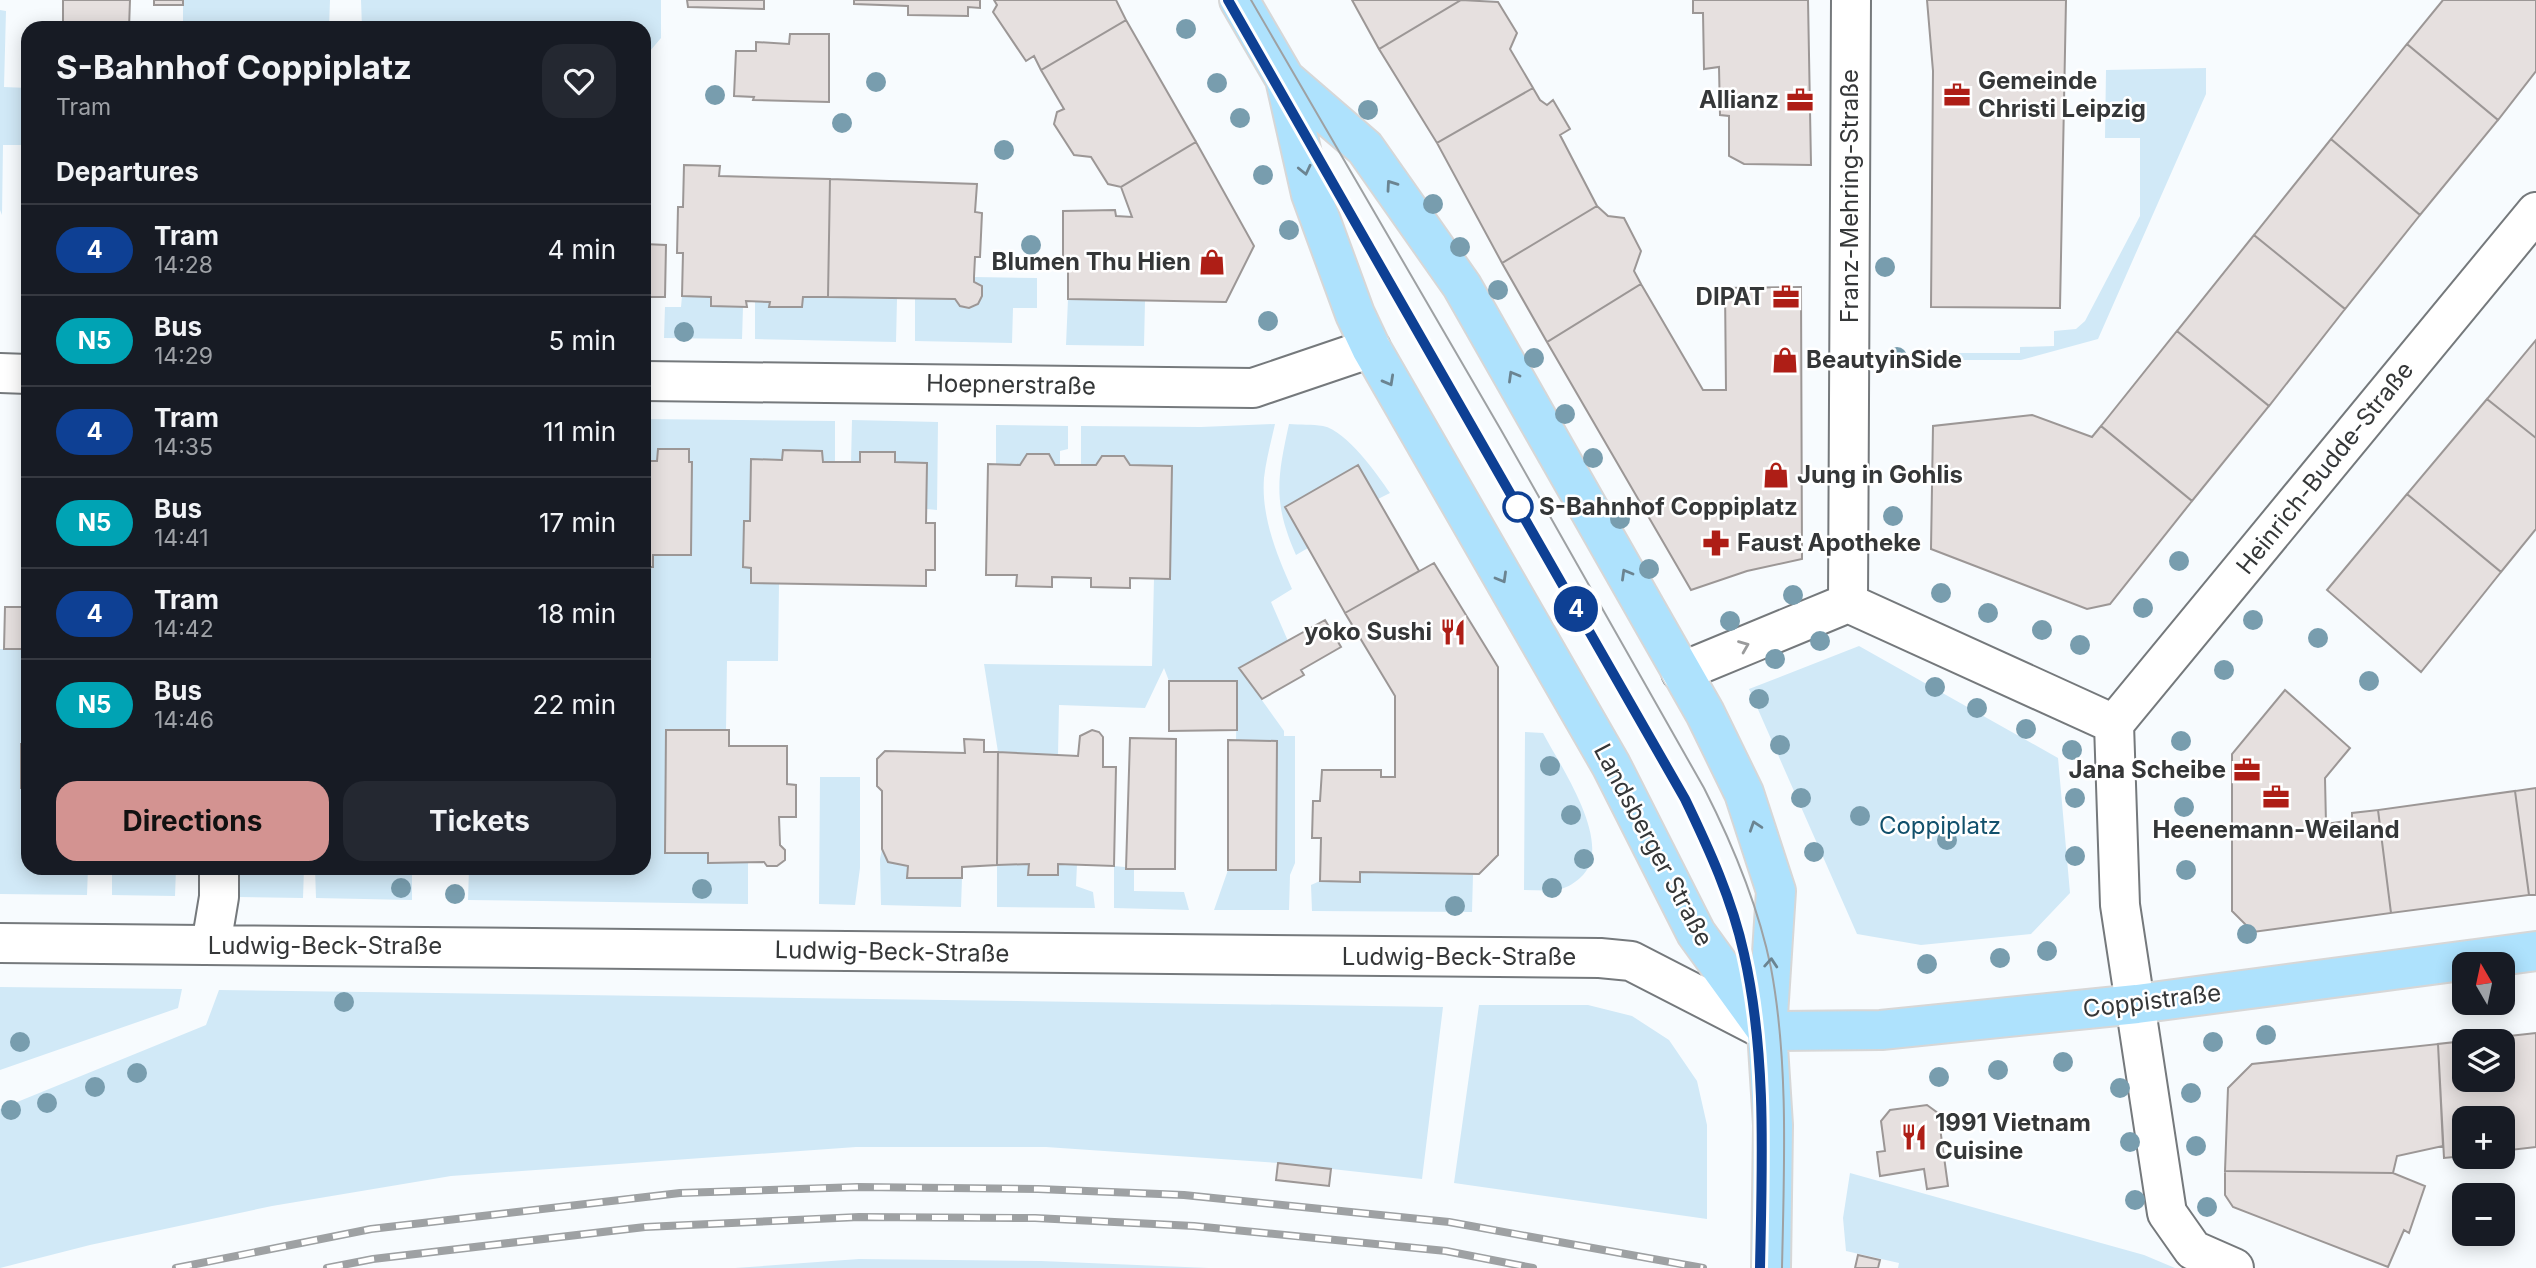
<!DOCTYPE html>
<html lang="en">
<head>
<meta charset="utf-8">
<style>
  body { margin:0; font-family:Inter,sans-serif; background:#242831; color:#f1f3f6; height:100vh; display:flex; flex-direction:column; font-size:26px; white-space:nowrap }
  * { box-sizing:border-box; margin:0 }
  p { font-size:23px; color:#9ea1a6 }
  .icon { flex:none; width:38px; height:38px; fill:none; stroke:currentColor; stroke-width:2; stroke-linecap:round; stroke-linejoin:round }
  .map { position:relative; flex:1; overflow:hidden }
  .side { position:absolute; left:21px; top:21px; width:630px; height:854px; display:flex; flex-direction:column; background:#171b24; border-radius:21px; box-shadow:0 4px 18px #0003 }
  .side>* { flex:none }
  .badge { padding:0 14px; border-radius:23px; font-size:24px; line-height:46px }
  .needle { width:46px; rotate:351deg }
  .fabs { position:absolute; left:2452px; top:952px; display:grid; gap:14px }
  .fabs a { display:grid; place-items:center; width:63px; height:63px; border-radius:14px; background:#171b24; box-shadow:0 4px 18px #0003; font-size:35px }
  .map>.badge { position:absolute; translate:-50% -50%; box-shadow:0 0 0 4px #fff }
  h2 { padding:0 35px; font-size:26px; line-height:63px }
  .round { display:grid; place-items:center; flex:none; width:74px; height:74px; border-radius:21px; background:#242831 }
  .overview { display:flex; align-items:center; justify-content:space-between; height:119px; padding:0 35px }
  h1 { font-size:33px; font-weight:700; line-height:52px }
  .primary-button { display:flex; gap:14px; margin-top:auto; padding:14px 35px }
  .primary-button a { flex:1; height:80px; border-radius:21px; background:#d39391; color:#111; font-size:28px; font-weight:700; line-height:80px; text-align:center }
  .primary-button a+a { background:#242831; color:#f1f3f6 }
  ul { padding:0; list-style:none }
  li { display:flex; align-items:center; gap:21px; height:91px; padding:0 35px; border-top:2px solid #363941 }
  li div { flex:1 }
  li b { display:block; font-size:26px }
  li em { font-style:normal }
  li .badge { min-width:77px; font-weight:700; text-align:center }
  .map>svg:first-child { display:block }
</style>
</head>
<body>
<div class="map">
<svg width="2536" height="1268" viewBox="0 0 2536 1268">
  <rect width="100%" height="100%" fill="#f7fbfe"/>
  <!-- green -->
  <path fill="#d1e9f7" d="M183,0H330L329,28H183Z
    M361,0H661V38L644,58V28H362Z
    M0,10L6,11L4,87L28,88V145H3L2,215L0,210Z
    M2206,68V94L2098,339L2021,360H1934L1936,353H2020V347L2054,346V331L2076,329L2085,321L2140,216V138H2105L2106,70Z
    M974,277L1037,278V308H1013L1012,343L915,341V299H955L960,306L969,308L978,304L982,296V286L974,282Z
    M682,296L711,297V306L743,307L742,339L664,338L665,307H681Z
    M803,297L897,299L896,342L755,339V301L770,302V307H802Z
    M1068,299L1145,301L1144,346L1066,345Z
    M644,419L835,421V462H823L822,451L783,450L782,460L752,459L750,521H744L743,567L751,568L752,583L779,584L778,661H727L726,730L666,731L665,852L707,853L708,863L748,862V904L468,900L469,868L534,871V868H644V567H653V555L691,462H689V449H658L657,461H644Z
    M852,420L938,422L937,510L927,509V463L895,462V452L860,462H851Z
    M1275,424C1271,442 1266,460 1264,478C1261,517 1277,555 1292,589L1271,602L1288,641L1239,668L1284,731V736H1295V863L1290,875L1289,910H1214L1228,870H1276L1277,741H1236L1237,682L1169,681L1164,668L1145,708L1059,705L1058,755L998,752L984,664L1152,666L1154,578H1170L1172,466L1130,465L1102,456L1096,465H1081V426L1201,427Z
    M1289,424C1300,425 1312,424 1323,426C1347,431 1377,474 1390,493L1378,499L1358,465L1285,507L1308,548L1296,555C1273,503 1277,479 1289,424Z
    M996,425L1068,426V449L1060,451V465H1055L1048,454H1027L1020,465H996Z
    M1859,646L2058,758L2070,893L2031,934L1921,945L1857,934L1749,689Z
    M0,649H28V713H26L25,744L21,745V788H26L28,868H88L87,895L0,894Z
    M1525,732L1543,733C1560,766 1617,847 1580,878C1573,884 1565,889 1556,890C1546,891 1535,890 1524,890Z
    M820,777H860V868L855,905L819,904Z
    M882,849L888,862L908,866V878H962L961,907L881,905L880,859Z
    M1029,864V875H1057L1058,864H1077L1076,886L1093,892L1095,908L997,907V865Z
    M1114,866L1134,868V891L1184,892L1189,910L1114,908Z
    M112,868H176L175,896L112,895Z
    M238,868H304L303,898L238,897Z
    M315,868L344,870L346,868H412V900L316,898Z
    M1360,872L1473,875L1472,912L1312,911L1311,885L1320,881L1360,882Z
    M0,987L182,989L178,1008L0,1070Z
    M219,990L1443,1007L1422,1179L1278,1163L1046,1147H856L451,1176L272,1206L90,1245L0,1268V1109L206,1025Z
    M1479,1005H1588L1632,1016L1669,1040L1697,1081L1707,1125V1219L1454,1183Z
    M1850,1173L2144,1255L2175,1268H1898L1899,1263L1846,1251L1843,1218Z
    M859,1259L1041,1261L1209,1268H735Z"/>
  <!-- building -->
  <path fill="#e6e0df" stroke="#9c9796" stroke-width="2" fill-rule="evenodd" d="M63,0H130L129,28H63Z
    M154,0H183V5H154Z
    M687,0H764V9L688,7Z
    M854,0H980V8L968,7V16L908,15V6L854,4Z
    M994,0H1116L1126,20L1041,70L1034,56L1026,61L993,12L997,5Z
    M1352,0H1461L1379,49Z
    M1461,0L1498,2L1517,33L1510,49L1533,88L1437,143L1379,49Z
    M1693,0H1808L1811,165L1744,164L1729,156V116L1720,115L1719,67L1704,69L1703,13H1693Z
    M1927,0H2066L2060,308L1931,307L1933,71Z
    M2443,0H2536V71L2498,120L2407,44Z
    M1126,20L1196,142L1121,187L1108,184L1091,157L1074,155L1054,124L1057,112L1064,109L1041,70Z
    M790,34H829V102L753,100L754,97L734,96L736,51H756V42L789,44Z
    M2407,44L2498,120L2420,215L2331,139Z
    M1533,88L1540,100L1547,105L1553,100L1570,129L1560,135L1597,206L1502,263L1437,143Z
    M2331,139L2420,215L2345,309L2254,235Z
    M1196,142L1254,246L1226,302L1068,299V259H1063V211L1115,210L1116,216L1132,217L1121,187Z
    M684,165L720,166L719,176L830,179L828,297H803L802,307H769L770,302L746,301L747,307L711,306V297L682,296L683,253H677L678,207H683Z
    M830,179L977,184L975,212L982,213L980,257H975L974,277V282L982,286V296L978,304L969,308L960,306L955,299L828,297Z
    M1597,206L1608,216L1624,218L1641,251L1634,271L1641,284L1547,342L1502,263Z
    M2254,235L2345,309L2269,406L2177,331Z
    M644,244L666,245L665,297H644Z
    M1641,284L1703,390H1726L1725,288L1801,287L1802,559L1747,571L1691,590L1547,342Z
    M2177,331L2269,406L2192,501L2101,426Z
    M2536,340V438L2487,399Z
    M2487,399L2536,438V529L2501,572L2407,494Z
    M2032,415L2092,437L2101,426L2192,501L2110,604L2087,609L1931,549L1933,426Z
    M658,449H689V462H692L691,555H653V567H644V461H657Z
    M783,450L822,451L823,462H860V452H895V462L927,463L926,523H935V570H926V586L751,583V568L743,567L744,521H750L751,459L782,460Z
    M1027,454H1049L1055,465H1096L1102,456H1124L1130,465L1172,466L1170,579L1130,578V588L1091,587V578L1052,577V587L1016,586L1017,575H986L988,464L1020,465Z
    M1358,465L1419,571L1345,613L1285,507Z
    M2407,494L2501,572L2421,672L2327,590Z
    M1434,563L1498,667V855L1479,874L1360,872V882L1320,881L1321,838H1312L1313,801H1320L1322,770H1381V777H1395V696L1345,613Z
    M5,607H28V649H4Z
    M1325,620L1341,647L1301,670L1304,675L1262,699L1239,668Z
    M1169,681H1237V730L1169,731Z
    M2285,690L2350,748L2325,778L2326,824L2352,820V813L2378,810L2391,913L2253,932L2232,911V754Z
    M666,730H729V746H787V784L796,785V817H779L780,845L785,850V860L777,866H767L764,862L708,863V853H665Z
    M1092,730L1099,732L1103,737V767H1116L1114,866L1058,864V875H1028L1029,864L997,865L998,752L1078,756L1080,736Z
    M1130,738L1176,739L1175,869H1126Z
    M964,739L984,740V752H998L997,865L962,867V878H907L908,866L888,862L882,849V791L877,786V759L885,751L965,753Z
    M1228,740L1277,741L1276,870H1228Z
    M21,744H28V855L26,854V788H21Z
    M2536,788V895H2529L2515,791Z
    M2515,791L2529,895L2391,913L2378,810Z
    M2536,1033V1147L2502,1151V1118H2464V1156L2444,1158L2438,1044ZM2464,1041H2502V1080H2464Z
    M2438,1044L2443,1146L2397,1156L2393,1173L2225,1171L2228,1088L2252,1064Z
    M1927,1105L1938,1113L1948,1186L1927,1189L1924,1169L1880,1176L1877,1152L1885,1151L1881,1121L1890,1110Z
    M1278,1163L1331,1169L1329,1186L1276,1180Z
    M2225,1171L2393,1173L2425,1186L2409,1233L2404,1230L2388,1267L2233,1207L2225,1195Z
    M1858,1255L1880,1260L1878,1268H1855Z"/>
  <g fill="none" stroke-linecap="round" stroke-linejoin="round">
    <!-- minor casing -->
    <g stroke="#75797c" stroke-width="42">
      <path id="minor" d="M0,373L28,374
        M644,381L1253,388L1371,348
        M1848,603L1851,0
        M1681,672L1848,603L2114,724
        M2114,724L2536,212
        M2114,724L2120,905L2167,1213L2193,1250L2234,1268
        M0,943L1600,958L1631,961L1767,1031
        M211,945L219,897V868"/>
    </g>
    <!-- major casing -->
    <g stroke="#d7d7d7" stroke-width="42">
      <path id="major" d="M1239,0L1285,79L1311,194L1355,314L1371,348L1611,765L1696,933L1767,1031
        M1285,79L1365,148L1462,286L1705,713L1744,793L1776,891L1767,1031L1773,1125L1771,1268
        M1767,1031L1881,1030L2137,1004L2536,951"/>
    </g>
    <!-- minor -->
    <use href="#minor" stroke="#fff" stroke-width="38"/>
    <!-- major -->
    <use href="#major" stroke="#aee2fd" stroke-width="38"/>
    <!-- tram -->
    <path stroke="#9ea1a3" stroke-width="2" d="M1228,0L1685,799C1709,849 1732,899 1744,954C1767,1056 1762,1164 1760,1268
      M1251,0L1501,430L1704,788C1733,845 1758,905 1771,968C1789,1064 1784,1171 1782,1268"/>
    <!-- rail casing -->
    <g stroke="#9ea1a3" stroke-width="8">
      <path id="rail" d="M176,1268L371,1229L680,1193L858,1187L1038,1189L1184,1195L1449,1222L1703,1268
        M327,1268L373,1259L645,1227L859,1217L1035,1218L1194,1226L1446,1251L1533,1268"/>
    </g>
    <!-- rail -->
    <use href="#rail" stroke="#fff" stroke-width="5" stroke-dasharray="16" stroke-linecap="butt"/>
  </g>
  <!-- trees -->
  <g fill="#789dae">
    <circle cx="1186" cy="29" r="10"/>
    <circle cx="876" cy="82" r="10"/>
    <circle cx="1217" cy="83" r="10"/>
    <circle cx="715" cy="95" r="10"/>
    <circle cx="1368" cy="110" r="10"/>
    <circle cx="1240" cy="118" r="10"/>
    <circle cx="842" cy="123" r="10"/>
    <circle cx="1004" cy="150" r="10"/>
    <circle cx="1263" cy="175" r="10"/>
    <circle cx="1433" cy="204" r="10"/>
    <circle cx="1289" cy="230" r="10"/>
    <circle cx="1031" cy="245" r="10"/>
    <circle cx="1460" cy="247" r="10"/>
    <circle cx="1885" cy="267" r="10"/>
    <circle cx="1498" cy="290" r="10"/>
    <circle cx="1268" cy="321" r="10"/>
    <circle cx="684" cy="332" r="10"/>
    <circle cx="1897" cy="357" r="10"/>
    <circle cx="1534" cy="358" r="10"/>
    <circle cx="1565" cy="414" r="10"/>
    <circle cx="1593" cy="458" r="10"/>
    <circle cx="1893" cy="516" r="10"/>
    <circle cx="1620" cy="519" r="10"/>
    <circle cx="2179" cy="561" r="10"/>
    <circle cx="1649" cy="569" r="10"/>
    <circle cx="1941" cy="593" r="10"/>
    <circle cx="1793" cy="595" r="10"/>
    <circle cx="2143" cy="608" r="10"/>
    <circle cx="1988" cy="613" r="10"/>
    <circle cx="2253" cy="620" r="10"/>
    <circle cx="1730" cy="621" r="10"/>
    <circle cx="2042" cy="630" r="10"/>
    <circle cx="2318" cy="638" r="10"/>
    <circle cx="1820" cy="641" r="10"/>
    <circle cx="2080" cy="645" r="10"/>
    <circle cx="1775" cy="659" r="10"/>
    <circle cx="2224" cy="670" r="10"/>
    <circle cx="2369" cy="681" r="10"/>
    <circle cx="1935" cy="687" r="10"/>
    <circle cx="1759" cy="699" r="10"/>
    <circle cx="1977" cy="708" r="10"/>
    <circle cx="2026" cy="729" r="10"/>
    <circle cx="2181" cy="741" r="10"/>
    <circle cx="1780" cy="745" r="10"/>
    <circle cx="2072" cy="750" r="10"/>
    <circle cx="1550" cy="766" r="10"/>
    <circle cx="1801" cy="798" r="10"/>
    <circle cx="2075" cy="798" r="10"/>
    <circle cx="2184" cy="807" r="10"/>
    <circle cx="1571" cy="815" r="10"/>
    <circle cx="1860" cy="816" r="10"/>
    <circle cx="1947" cy="840" r="10"/>
    <circle cx="1814" cy="852" r="10"/>
    <circle cx="2075" cy="856" r="10"/>
    <circle cx="1584" cy="859" r="10"/>
    <circle cx="2186" cy="870" r="10"/>
    <circle cx="401" cy="888" r="10"/>
    <circle cx="1552" cy="888" r="10"/>
    <circle cx="702" cy="889" r="10"/>
    <circle cx="455" cy="894" r="10"/>
    <circle cx="1455" cy="906" r="10"/>
    <circle cx="2247" cy="934" r="10"/>
    <circle cx="2047" cy="951" r="10"/>
    <circle cx="2000" cy="958" r="10"/>
    <circle cx="1927" cy="964" r="10"/>
    <circle cx="344" cy="1002" r="10"/>
    <circle cx="2266" cy="1035" r="10"/>
    <circle cx="20" cy="1042" r="10"/>
    <circle cx="2213" cy="1042" r="10"/>
    <circle cx="2063" cy="1062" r="10"/>
    <circle cx="1998" cy="1070" r="10"/>
    <circle cx="137" cy="1073" r="10"/>
    <circle cx="1939" cy="1077" r="10"/>
    <circle cx="95" cy="1087" r="10"/>
    <circle cx="2120" cy="1088" r="10"/>
    <circle cx="2191" cy="1093" r="10"/>
    <circle cx="47" cy="1103" r="10"/>
    <circle cx="11" cy="1110" r="10"/>
    <circle cx="2130" cy="1142" r="10"/>
    <circle cx="2196" cy="1146" r="10"/>
    <circle cx="2135" cy="1200" r="10"/>
    <circle cx="2207" cy="1207" r="10"/>
  </g>
  <!-- one-way arrows -->
  <defs><path id="oneway-chevron" d="M-2-3.5L2.5 0L-2 3.5" fill="none" stroke-width="1.6" stroke-linecap="round" stroke-linejoin="round" transform="scale(1.75)"/></defs>
  <g stroke="#6b8491">
    <use href="#oneway-chevron" transform="translate(1305 170) rotate(77)"/>
    <use href="#oneway-chevron" transform="translate(1391 185) rotate(-125)"/>
    <use href="#oneway-chevron" transform="translate(1513 376) rotate(-120)"/>
    <use href="#oneway-chevron" transform="translate(1389 381) rotate(61)"/>
    <use href="#oneway-chevron" transform="translate(1626 574) rotate(-120)"/>
    <use href="#oneway-chevron" transform="translate(1502 578) rotate(60)"/>
    <use href="#oneway-chevron" transform="translate(1755 826) rotate(-108)"/>
    <use href="#oneway-chevron" transform="translate(1771 963) rotate(-86)"/>
  </g>
  <use stroke="#9a9b9c" href="#oneway-chevron" transform="translate(1744 646) rotate(-22)"/>
  <g fill="none" stroke-linecap="round" stroke-linejoin="round">
    <!-- line casing -->
    <g stroke="#fff" stroke-width="16">
      <path id="line" d="M1228,0L1685,799C1709,849 1732,899 1744,954C1767,1056 1762,1164 1760,1268"/>
    </g>
    <!-- line -->
    <use href="#line" stroke="#0e4094" stroke-width="10"/>
  </g>
  <!-- icons -->
  <defs>
    <g id="office-bare" transform="scale(2.1)"><path d="M-6-3h4V-5.5h4V-3h4V5H-6ZM-1-4.5V-3h2v-1.5ZM-6 0V1H6V0Z" fill="#ae1e16" stroke="#fff" stroke-width="2.5" paint-order="stroke"/></g>
    <g id="shop-bare" transform="scale(2.1)"><path d="M-5-2.5h2.3a2.7 3.5 0 0 1 5.4 0H5L5.5 6h-11ZM-1.5-2.5h3a1.5 2.3 0 0 0-3 0Z" fill="#ae1e16" stroke="#fff" stroke-width="2.5" paint-order="stroke"/></g>
    <g id="pharmacy-bare" transform="scale(2.1)"><path d="M-2-6h4v4h4v4h-4v4h-4v-4h-4v-4h4Z" fill="#ae1e16" stroke="#fff" stroke-width="2.5" paint-order="stroke"/></g>
    <g id="restaurant-bare" transform="scale(2.1)"><path d="M-5-6h1v4h1v-4h1v4h1v-4h1v5L-1.5 .5V6h-2V.5L-5-1ZM5-6V6H3V1.5H1.5Q1.5-4 5-6Z" fill="#ae1e16" stroke="#fff" stroke-width="2.5" paint-order="stroke"/></g>
  </defs>
  <g fill-rule="evenodd">
    <use href="#office-bare" x="1957" y="95"/>
    <use href="#office-bare" x="1800" y="100"/>
    <use href="#shop-bare" x="1212" y="262"/>
    <use href="#office-bare" x="1786" y="297"/>
    <use href="#shop-bare" x="1785" y="360"/>
    <use href="#shop-bare" x="1776" y="475"/>
    <use href="#pharmacy-bare" x="1716" y="543"/>
    <use href="#restaurant-bare" x="1453" y="632"/>
    <use href="#office-bare" x="2247" y="770"/>
    <use href="#office-bare" x="2276" y="797"/>
    <use href="#restaurant-bare" x="1914" y="1137"/>
  </g>
  <!-- markers -->
  <circle fill="#fff" stroke="#0e4094" stroke-width="3.5" cx="1518" cy="507" r="14"/>
  <g text-anchor="middle" stroke-width="5" stroke-linejoin="round" paint-order="stroke">
    <!-- poi labels -->
    <g font-size="24" font-weight="bold" fill="#353738" stroke="#fff" text-anchor="start">
      <text x="1978" y="89">Gemeinde<tspan x="1978" dy="28">Christi Leipzig</tspan></text>
      <text x="1779" y="108" text-anchor="end">Allianz</text>
      <text x="1191" y="270" text-anchor="end">Blumen Thu Hien</text>
      <text x="1765" y="305" text-anchor="end">DIPAT</text>
      <text x="1806" y="368">BeautyinSide</text>
      <text x="1797" y="483">Jung in Gohlis</text>
      <text x="1737" y="551">Faust Apotheke</text>
      <text x="1432" y="640" text-anchor="end">yoko Sushi</text>
      <text x="2226" y="778" text-anchor="end">Jana Scheibe</text>
      <text x="2276" y="838" text-anchor="middle">Heenemann-Weiland</text>
      <text x="1935" y="1131">1991 Vietnam<tspan x="1935" dy="28">Cuisine</tspan></text>
    </g>
    <!-- street labels -->
    <g font-size="24" fill="#353738" stroke="#fff">
      <text transform="translate(1850 196) rotate(-90)" y="8">Franz-Mehring-Straße</text>
      <text transform="translate(1011 385) rotate(1)" y="8">Hoepnerstraße</text>
      <text transform="translate(2325 468) rotate(-51)" y="8">Heinrich-Budde-Straße</text>
      <text transform="translate(1653 845) rotate(62)" y="8">Landsberger Straße</text>
      <text x="325" y="954">Ludwig-Beck-Straße</text>
      <text transform="translate(892 952) rotate(1)" y="8">Ludwig-Beck-Straße</text>
      <text x="1459" y="965">Ludwig-Beck-Straße</text>
      <text transform="translate(2152 1001) rotate(-7)" y="8">Coppistraße</text>
    </g>
    <!-- stop labels -->
    <g font-size="24" font-weight="bold" fill="#353738" stroke="#fff" text-anchor="start">
      <text x="1539" y="515">S-Bahnhof Coppiplatz</text>
    </g>
    <!-- park labels -->
    <g font-size="24" fill="#11506c" stroke="#fff">
      <text x="1940" y="834">Coppiplatz</text>
    </g>
  </g>
</svg>
<div class="fabs">
<a><svg class="needle" viewBox="-14 -14 28 28"><path d="M0-13l5 13h-10z" fill="#e53935"/><path d="M0 13l5-13h-10z" fill="#9ea1a6"/></svg></a>
<a><svg class="icon" aria-label="layers" viewBox="0 0 24 24"><path d="M12 4l9 5-9 5-9-5zM3 14l9 5 9-5"/></svg></a>
<a>+</a>
<a>−</a>
</div>
<b class="badge" style="left:1576px;top:609px;background:#0e4094;color:#fff">4</b>
<section class="side">
<div class="overview"><div><h1>S-Bahnhof Coppiplatz</h1><p>Tram</p></div><a class="round"><svg class="icon" aria-label="heart" viewBox="0 0 24 24"><path d="M12 20l-8-8c-3-5 5-10 8-4 3-6 11-1 8 4z"/></svg></a></div>
<h2>Departures</h2>
<ul>
<li><span class="badge" style="background:#0e4094;color:#fff">4</span><div><b>Tram</b><p>14:28</p></div><em>4 min</em></li>
<li><span class="badge" style="background:#00a3b4;color:#fff">N5</span><div><b>Bus</b><p>14:29</p></div><em>5 min</em></li>
<li><span class="badge" style="background:#0e4094;color:#fff">4</span><div><b>Tram</b><p>14:35</p></div><em>11 min</em></li>
<li><span class="badge" style="background:#00a3b4;color:#fff">N5</span><div><b>Bus</b><p>14:41</p></div><em>17 min</em></li>
<li><span class="badge" style="background:#0e4094;color:#fff">4</span><div><b>Tram</b><p>14:42</p></div><em>18 min</em></li>
<li><span class="badge" style="background:#00a3b4;color:#fff">N5</span><div><b>Bus</b><p>14:46</p></div><em>22 min</em></li>
</ul>
<div class="primary-button"><a>Directions</a><a>Tickets</a></div>
</section>
</div>
</body>
</html>
